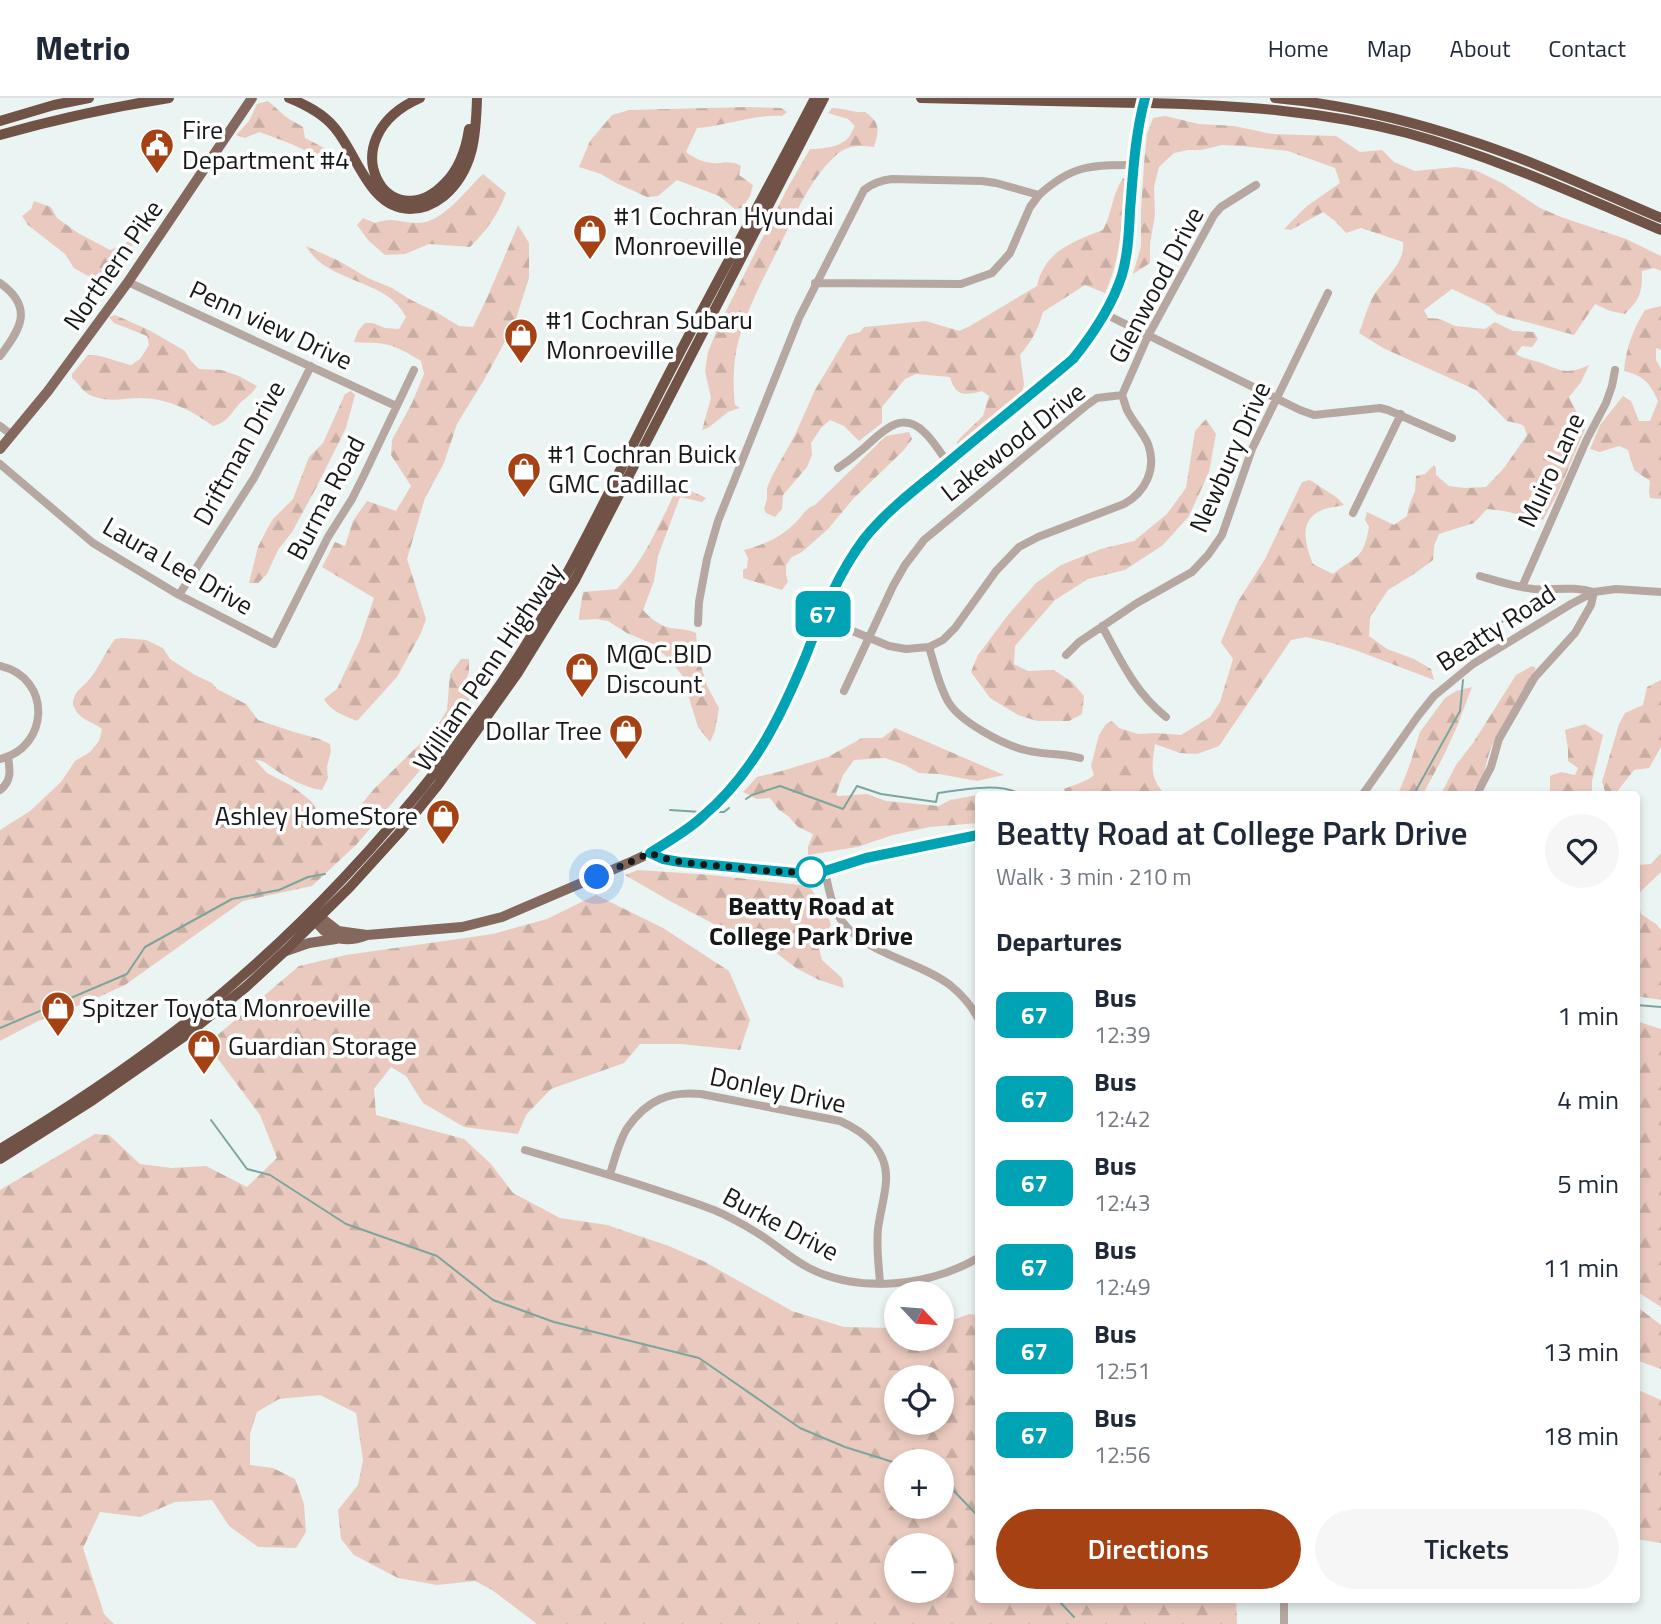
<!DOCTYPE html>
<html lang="en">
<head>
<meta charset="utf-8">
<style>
  body { margin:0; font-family:"Titillium Web",sans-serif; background:#f6f6f7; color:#1f2937; height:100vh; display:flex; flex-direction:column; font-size:26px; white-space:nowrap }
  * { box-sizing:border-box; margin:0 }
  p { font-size:23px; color:#747a83 }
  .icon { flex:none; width:38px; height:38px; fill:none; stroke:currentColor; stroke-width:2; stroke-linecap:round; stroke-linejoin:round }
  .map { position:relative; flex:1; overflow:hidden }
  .panel { position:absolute; left:975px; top:693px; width:665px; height:812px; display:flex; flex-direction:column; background:#fff; border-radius:7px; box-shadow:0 4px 10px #0003 }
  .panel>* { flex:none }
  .badge { padding:0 14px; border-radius:10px; font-size:24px; line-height:46px }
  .needle { width:46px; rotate:116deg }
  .fabs { position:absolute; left:884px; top:1183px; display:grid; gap:14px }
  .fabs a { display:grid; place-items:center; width:70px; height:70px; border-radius:50%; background:#fff; box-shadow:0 4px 10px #0003; font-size:35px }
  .you { position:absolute; width:35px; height:35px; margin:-18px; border:5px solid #fff; border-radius:50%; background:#1a73e8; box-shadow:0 0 0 10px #1a73e833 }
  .map>.badge { position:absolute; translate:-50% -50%; box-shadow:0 0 0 4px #fff }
  h2 { padding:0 21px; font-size:26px; line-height:63px }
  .round { display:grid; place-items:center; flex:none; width:74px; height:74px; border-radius:37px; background:#f6f6f7 }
  .overview { display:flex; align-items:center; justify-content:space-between; height:119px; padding:0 21px }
  h1 { font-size:33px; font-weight:600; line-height:52px }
  .cta { display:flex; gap:14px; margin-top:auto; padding:14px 21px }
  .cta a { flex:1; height:80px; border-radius:42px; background:#a64113; color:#fff; font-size:28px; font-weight:600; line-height:80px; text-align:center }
  .cta a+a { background:#f6f6f7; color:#1f2937 }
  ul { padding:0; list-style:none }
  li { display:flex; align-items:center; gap:21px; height:84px; padding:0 21px }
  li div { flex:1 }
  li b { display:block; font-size:26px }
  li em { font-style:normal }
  li .badge { min-width:77px; font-weight:700; text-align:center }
  header { display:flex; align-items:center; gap:42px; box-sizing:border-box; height:98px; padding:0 35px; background:#fff; border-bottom:2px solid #e0e1e3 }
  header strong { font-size:33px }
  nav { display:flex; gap:38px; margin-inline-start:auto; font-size:24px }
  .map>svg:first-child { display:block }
</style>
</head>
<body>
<header>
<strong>Metrio</strong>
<nav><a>Home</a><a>Map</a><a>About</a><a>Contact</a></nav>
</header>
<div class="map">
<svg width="1661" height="1526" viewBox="0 0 1661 1526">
  <defs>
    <pattern id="forest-firs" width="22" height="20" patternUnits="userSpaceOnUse" patternTransform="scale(1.75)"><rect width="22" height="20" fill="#eacabe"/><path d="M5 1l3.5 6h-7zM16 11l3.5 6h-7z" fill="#c8ada3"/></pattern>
  </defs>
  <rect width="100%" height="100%" fill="#eaf4f2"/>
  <!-- forest -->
  <path fill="url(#forest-firs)" fill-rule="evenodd" d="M268,3L286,19L303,29L305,40L332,54L336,62L331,68C320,66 311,56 302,51C288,44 273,39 259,34L245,40L236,37L249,23L257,6Z
    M748,9L781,10L787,14L782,18C754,16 725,28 697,30L686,54C694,60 702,64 713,65C724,66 732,62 741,68L739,77L753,87L750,98L742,110L735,111L719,98L677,82L658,98L647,99L616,85L601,76L579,69L590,43L612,17L629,12Z
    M832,10C844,10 853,15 865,14C881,25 879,32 874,49C859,47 846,47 834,59C810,82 796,115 781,145C764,180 744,214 736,254C733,272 733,290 735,307L740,310L728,314L708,330L702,332L711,300L705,273L708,254L718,229L788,89L810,51C823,51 841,49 849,39C850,38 854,29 855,28L848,21L828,15Z
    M1165,18L1199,26L1234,28L1272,36L1336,38L1360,54L1382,52L1394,64L1415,73L1456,69L1475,72L1502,85L1540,110L1561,119L1626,141L1661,158V173L1654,170L1642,173C1642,194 1641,200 1625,216L1610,213L1595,206L1574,237L1497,216L1488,208L1452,191L1424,212L1428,220L1440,221L1455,228L1485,231L1495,224L1513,233L1534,234L1538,241L1532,249L1522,248L1516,256C1526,262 1534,262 1544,266C1564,274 1568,276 1589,267L1581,284L1569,299L1585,331L1558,395L1543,422L1504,413L1487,411L1474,425L1439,436L1434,448L1433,462L1414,476L1388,492L1370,519L1369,538L1387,551L1414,561L1431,571L1434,582L1355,552L1332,545L1306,539L1291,542L1219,648L1197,656L1180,655L1155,646C1152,667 1149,680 1165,696H1066L1064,691C1073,687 1088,683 1094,677L1091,668L1099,637L1106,626L1112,623L1119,630L1138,636L1156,635L1181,637L1210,619L1220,604L1233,561L1221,544L1237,505L1265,461L1302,384L1310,382L1336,399L1344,407C1337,409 1328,409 1322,412C1298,422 1305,446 1313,466L1333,476C1356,457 1363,463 1369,429L1365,422L1367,414L1394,427L1407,418L1409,408L1415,393L1416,378L1425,376L1434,367L1436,370V377L1449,388L1465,390L1486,389L1504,370L1527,337L1524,328L1520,326L1507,323L1476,292L1383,250L1359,235C1363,225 1366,213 1371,203C1379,184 1406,167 1403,144L1361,130L1346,135L1335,123L1323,114L1291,132L1284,131L1307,108L1340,85L1335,70L1288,53L1241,48L1222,47L1201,52H1188L1174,55L1159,69L1154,89L1155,117L1150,146V165L1133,176L1141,148V113L1144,66L1147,36L1153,20Z
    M483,76L506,95C498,117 486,133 470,149L429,146L405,156L385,157L368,142L357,127L363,120L375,125C396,118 400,126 419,125C442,125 467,91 483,76Z
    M1123,80L1127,83C1121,121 1122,159 1105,195L1085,187L1043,214C1038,231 1032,243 1020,257L1024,286L1022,295L987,326L967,341L956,346L960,340L983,318L989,298L982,293C964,298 955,298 950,279L916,276L905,281L882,309V325L859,343L844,328L830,322L821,330L811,345L812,357L807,369L783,397L782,411L775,419L766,415L764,411L767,401V390L772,378L795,337L815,292L848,237L860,234L864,229L926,223L959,233L970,228L1037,188C1044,154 1073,143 1103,132C1112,116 1112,96 1123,80Z
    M34,103L51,109L57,120L78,135L110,152L124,146L135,139C129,160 124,166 106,179L88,178L74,170L65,156L28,127L22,118L31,111Z
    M518,127L529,145V180L514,227L484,282L457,326L444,365L425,400L407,461L426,521L421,535L397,579L357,623C345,618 330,613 324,601L337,591L360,542L374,500L322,469L335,444L345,448L353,423L367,403L396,413L411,388L391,357L392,342L412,305L424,276L421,263C409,256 397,248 384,246C374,244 364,245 354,244L358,233L365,225H373L385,230L399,231L406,219C387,180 327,186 306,148L339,163L368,180L392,190L411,202L436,214L459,228L473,229L487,200Z
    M1661,208V252L1656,250V262L1661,271V401L1650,400L1649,393L1650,383L1634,372L1628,352L1619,348L1600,354L1590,351L1600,327L1623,298L1631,303L1639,323H1650L1658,303C1650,285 1644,278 1624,273C1626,250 1633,231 1645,212Z
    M115,217L149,232L185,253L190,262L199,271L221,272L239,278L257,288C251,297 247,299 240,305C232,314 226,326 213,328C191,312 169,301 142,300C123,300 111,305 92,298C83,295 80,286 72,280V276L88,257C102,256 117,264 131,267L140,261L149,247L147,238L114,225L109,219Z
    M351,293L355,297L346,330L316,390L292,434L278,452L267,476L258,485H249L258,449L267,431L273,421L293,401L309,359L323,345L345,296Z
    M1206,321L1216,336L1209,374L1189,418L1163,447L1125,472L1088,481L1055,502L1015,548L1014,566L1028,573L1054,572L1072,584L1084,598L1082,616L1069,623H1037L1018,617L990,600L971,574L978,557L1008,517L1036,485L1061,467L1101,451L1134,443L1167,416L1186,390L1195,333Z
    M909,334L912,341L904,352L854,400L828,431L802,454L792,459L786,467V476L788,484L782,492L743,480V472L747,470L748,460L744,452C764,447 779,440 794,426C802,419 804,411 815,407L886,338Z
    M680,388L706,400L702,404L680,399L658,458L654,483L643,512C649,519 659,527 667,529C677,532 686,530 696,535L698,557L707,588L719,610L715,633L710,644L698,629L682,577L670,562L653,546L627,535L608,523L596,521L579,522V518L583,494L617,491C637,471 652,442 664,417C670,407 672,396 680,388Z
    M122,540L146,542L163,550L170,561L195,577L212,585L217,591L246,606L258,622L291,633L319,641L330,646L331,653L327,669L328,680L322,692C305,690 288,680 274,671C267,666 263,662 255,662L267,675L292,688L312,704L316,711L343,720L354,715L374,691L436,630L447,612L450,576L461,561H469V574L462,593L469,599L467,610L434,656L356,747L312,788L243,803L125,887L90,903L38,923L0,943V732L30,713L61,684L75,663L90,654L99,643L102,631C93,624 79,621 75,611C73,607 72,605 74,600C76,592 83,589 88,583C99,570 105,554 115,541Z
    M1532,568L1536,570L1490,652L1483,678L1471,696H1441L1456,667L1473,645L1516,577Z
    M1661,582V649L1649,670L1634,672L1616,695L1606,696L1602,684L1619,626L1625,615L1643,607L1647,589Z
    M1472,589L1456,631L1443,659L1423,696H1398L1409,669L1420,634L1445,600L1456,593Z
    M1585,626L1603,637L1592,683V696H1548L1550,692V678L1561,674L1575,677L1578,670L1568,663V651L1565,632Z
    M895,630L1004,677L977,683L939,676L919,675L905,667L885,660L854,662L843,677L836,696L838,698L867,696L886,703L939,708L950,702L978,697V725L930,729L893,737L857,749L808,757V749L813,736L798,729L788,718L779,712L770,700L757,701L743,694L757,679L778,674L828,659L862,640H882Z
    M1661,755V774L1637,797L1641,816L1656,826L1661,832V902L1636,898V767L1651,766Z
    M638,772L711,777L809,788L826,812L831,827L818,847L822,862L842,880L844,890L819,882L796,870L758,841L731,835L668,802L625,777Z
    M596,797L663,830L729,873L750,922L740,952L681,946H640L624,965L551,991L526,1017L518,1036L464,1029L423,1005L406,978L391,969L374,991L376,1017L464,1041L491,1066L513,1095L560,1120L607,1127L669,1148L705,1164L792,1213L844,1229L896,1230V1241H942V1226L969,1216L978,1217V1502H1236L1237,1526H537L492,1492L475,1483L437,1487L398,1480L354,1457L341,1441L338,1412L358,1387L363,1362L356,1315L320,1297L279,1301L257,1314L250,1336V1367L273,1370L295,1381L304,1406L306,1434L296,1450L258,1449L229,1428L212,1402L175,1404L140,1419L100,1414L83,1450L104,1516L114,1526H0V1092L95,1036L109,1037L140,1066L172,1070L206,1068L247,1089L277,1060L260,1017L207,946L299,868L346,857L493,836L547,821ZM896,1279H942V1325H896ZM896,1363H942V1409H896ZM896,1447H942V1493H896Z
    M1636,923L1661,931V1209L1636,1193Z
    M1636,1208L1661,1227V1271L1636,1262Z
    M1636,1291L1661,1302V1445L1636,1441Z"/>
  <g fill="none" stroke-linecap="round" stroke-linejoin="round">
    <!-- stream -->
    <path stroke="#7ca59d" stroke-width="2" d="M1465,563L1479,532L1540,510
      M1414,696L1460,613L1463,582
      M746,701L752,697L780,688L843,711L857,688L881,696L936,704L938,695C961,692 999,684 1020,696
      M670,712L701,714
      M714,714H724L729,710
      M1636,907L1661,909
      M0,930L127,876L145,849L232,801L279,792L308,779L325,776
      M211,1022L247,1071L270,1077L346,1126L437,1158L493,1202L554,1224L699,1260L800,1330L845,1349L896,1365
      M942,1384L948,1387L978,1418
      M1058,1502L1074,1519"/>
    <!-- minor -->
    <path stroke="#b7a7a1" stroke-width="8" d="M128,184L396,308
      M0,185C34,209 21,231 0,258
      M815,185L961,186L992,175L1010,155L1030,109L1039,97
      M1105,216L1300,312L1314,317L1380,310L1388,312L1452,340
      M0,328L12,337
      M0,366L93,445L179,497L274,546L328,439L352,401L364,377L414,272
      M838,370C847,364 856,357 864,350C881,335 901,311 924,334C933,342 940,354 947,364
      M1353,415L1401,316
      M1522,489L1587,341L1606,305L1612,288L1615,272
      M179,497L254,380L273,344L311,268
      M821,520L889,548L906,551L929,549L943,542L955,530L996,473L1019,449L1038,439L1124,406C1146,394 1157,370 1148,346C1143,334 1133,324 1127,312C1125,307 1124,302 1122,297L1148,238L1214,117L1221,109L1256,87
      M698,525L699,504L707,461L718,423L799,220L864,92C873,85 881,82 892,81L982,83L996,85L1039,97C1072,67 1091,67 1133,67
      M1102,528C1121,563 1135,594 1166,619
      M929,549C935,568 939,589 949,605C961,624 1001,645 1021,651C1040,657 1061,655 1080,660
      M1066,557L1079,544L1137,505L1192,474L1208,457L1222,437L1252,351L1328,195
      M0,568C53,580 49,650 0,661
      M844,593L893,488L905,467L924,442L1087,307L1097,300L1122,297
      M0,692C12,683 10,672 8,659
      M1363,696L1418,618L1434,598L1473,566L1571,506L1594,494L1616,491L1661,494
      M1477,696L1491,669L1499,641L1518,608L1535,579L1575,535L1591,507L1594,494C1574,488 1554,492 1534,491C1515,489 1497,483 1480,478
      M650,755L663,761L680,764L796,775L825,773L866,760L978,737
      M825,773C828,787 830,802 837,815C857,855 916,861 950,887C961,896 971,907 978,920
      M525,1052C573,1066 621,1080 668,1096C686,1102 706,1108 723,1116C737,1123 752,1131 765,1140C780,1150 793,1162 809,1170C859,1196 930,1188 978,1160
      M610,1076C615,1061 619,1042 628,1029C647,1002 669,993 701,996L840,1023C865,1034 888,1053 886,1083C885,1099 880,1115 878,1131C876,1149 879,1168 880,1186
      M1284,1502V1526"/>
    <!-- major -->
    <path stroke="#84685e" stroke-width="10" d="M0,351L48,293L128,184L252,0
      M315,815L338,833L367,837
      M313,818C325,841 344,846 367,837L462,829L502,819L633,763L650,755L701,720L740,680L758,655L775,627L833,493L847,468L865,441L892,411L1073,261C1094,235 1112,208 1122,176C1129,152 1129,125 1131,100C1133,73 1136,46 1140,19
      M286,853L309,845L336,841"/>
    <!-- highway -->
    <path stroke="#715247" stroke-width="10" d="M289,0C306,7 322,15 334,29C357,55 369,111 410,111C423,111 434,106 444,98C474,72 476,37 477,0
      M420,0C327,41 389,144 445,85C460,70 466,51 469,31
      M921,0L1137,5
      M1275,0C1340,6 1405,21 1468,42C1534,63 1597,93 1661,120
      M1149,5C1236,7 1323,13 1407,35C1495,59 1578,97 1661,132
      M0,23L54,7L89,0
      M0,37C56,21 112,9 169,0
      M625,389L635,385L644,384
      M0,1051C60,1015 119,976 175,933C294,842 401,726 488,604C556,508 603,405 656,301C707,200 763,101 815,0
      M0,1061L93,1002L185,938L246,889L285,853L350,789L399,735L438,687L517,576L575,482L824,0"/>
    <!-- highway-bridge -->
    <path stroke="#715247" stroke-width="10" d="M1137,5H1149"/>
  </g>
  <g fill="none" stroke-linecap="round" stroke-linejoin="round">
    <!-- line casing -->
    <g stroke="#fff" stroke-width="16">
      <path id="line" d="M978,737L866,760L825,773L796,775L680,764L663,761L650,755C667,744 687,733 702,719C753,676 780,620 805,560C821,519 837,477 864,441C884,416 909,396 934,376C980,337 1027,300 1073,261C1094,235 1112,208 1122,177C1128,156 1129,134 1130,113C1133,75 1135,37 1145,0"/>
    </g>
    <!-- line -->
    <use href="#line" stroke="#00a3b4" stroke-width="10"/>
    <!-- walk -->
    <path stroke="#161918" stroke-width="7" stroke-dasharray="0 12.6" d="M597,779L650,755C675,766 703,766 730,769C757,772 784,775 811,774"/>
  </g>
  <!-- icons -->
  <defs>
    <g id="civic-pin" transform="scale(1.75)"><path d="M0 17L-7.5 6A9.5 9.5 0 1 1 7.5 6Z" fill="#a64113" stroke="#fff"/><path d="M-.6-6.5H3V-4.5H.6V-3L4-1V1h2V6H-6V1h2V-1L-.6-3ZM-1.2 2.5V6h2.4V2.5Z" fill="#fff"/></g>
    <g id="shop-pin" transform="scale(1.75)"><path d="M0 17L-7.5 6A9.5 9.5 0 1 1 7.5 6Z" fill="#a64113" stroke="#fff"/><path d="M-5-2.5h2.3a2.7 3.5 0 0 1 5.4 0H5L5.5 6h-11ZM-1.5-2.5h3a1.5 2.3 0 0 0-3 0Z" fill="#fff"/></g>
  </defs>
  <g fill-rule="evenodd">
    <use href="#civic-pin" x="157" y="47"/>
    <use href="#shop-pin" x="590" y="133"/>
    <use href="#shop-pin" x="521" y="237"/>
    <use href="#shop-pin" x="524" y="371"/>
    <use href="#shop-pin" x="582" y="571"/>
    <use href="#shop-pin" x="626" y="633"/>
    <use href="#shop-pin" x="443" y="718"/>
    <use href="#shop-pin" x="58" y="910"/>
    <use href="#shop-pin" x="204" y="948"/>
  </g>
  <!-- markers -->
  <circle fill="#fff" stroke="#00a3b4" stroke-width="3.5" cx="811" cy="774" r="14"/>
  <g text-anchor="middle" stroke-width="7" stroke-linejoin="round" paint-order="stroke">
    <!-- poi labels -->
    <g font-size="26" fill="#161918" stroke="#fff" text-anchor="start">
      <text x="182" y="41">Fire<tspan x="182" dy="30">Department #4</tspan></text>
      <text x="614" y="127">#1 Cochran Hyundai<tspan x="614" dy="30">Monroeville</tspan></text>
      <text x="546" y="231">#1 Cochran Subaru<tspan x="546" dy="30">Monroeville</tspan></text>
      <text x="548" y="365">#1 Cochran Buick<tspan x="548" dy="30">GMC Cadillac</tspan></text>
      <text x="606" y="565">M@C.BID<tspan x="606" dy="30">Discount</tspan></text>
      <text x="602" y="642" text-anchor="end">Dollar Tree</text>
      <text x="418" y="727" text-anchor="end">Ashley HomeStore</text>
      <text x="82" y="919">Spitzer Toyota Monroeville</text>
      <text x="228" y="957">Guardian Storage</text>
    </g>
    <!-- street labels -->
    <g font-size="26" fill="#161918" stroke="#fff">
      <text transform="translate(113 167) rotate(-55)" y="9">Northern Pike</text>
      <text transform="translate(1156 187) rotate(-62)" y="9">Glenwood Drive</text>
      <text transform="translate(271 227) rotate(25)" y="9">Penn view Drive</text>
      <text transform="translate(1013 344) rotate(-38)" y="9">Lakewood Drive</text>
      <text transform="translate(239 355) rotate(-61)" y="9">Driftman Drive</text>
      <text transform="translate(1230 359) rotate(-66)" y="9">Newbury Drive</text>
      <text transform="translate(1551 372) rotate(-65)" y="9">Muiro Lane</text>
      <text transform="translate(326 400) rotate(-62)" y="9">Burma Road</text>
      <text transform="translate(178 468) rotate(30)" y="9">Laura Lee Drive</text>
      <text transform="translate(1496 530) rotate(-33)" y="9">Beatty Road</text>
      <text transform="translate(488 569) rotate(-56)" y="9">William Penn Highway</text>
      <text transform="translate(778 992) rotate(12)" y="9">Donley Drive</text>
      <text transform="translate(781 1126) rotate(28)" y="9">Burke Drive</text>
    </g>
    <!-- stop labels -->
    <g font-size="26" font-weight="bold" fill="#161918" stroke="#fff">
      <text x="811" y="817">Beatty Road at<tspan x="811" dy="30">College Park Drive</tspan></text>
    </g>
  </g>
</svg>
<div class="fabs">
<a><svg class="needle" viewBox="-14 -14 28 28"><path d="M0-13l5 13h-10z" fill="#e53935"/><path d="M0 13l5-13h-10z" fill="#747a83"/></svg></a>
<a><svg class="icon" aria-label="locate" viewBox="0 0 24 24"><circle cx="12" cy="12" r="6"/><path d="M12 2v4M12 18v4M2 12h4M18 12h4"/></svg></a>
<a>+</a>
<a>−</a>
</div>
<div class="you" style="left:597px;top:779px"></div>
<b class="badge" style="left:823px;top:516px;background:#00a3b4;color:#fff">67</b>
<section class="panel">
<div class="overview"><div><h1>Beatty Road at College Park Drive</h1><p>Walk · 3 min · 210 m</p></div><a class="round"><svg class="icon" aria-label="heart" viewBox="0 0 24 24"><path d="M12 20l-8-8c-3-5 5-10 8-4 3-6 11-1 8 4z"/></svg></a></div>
<h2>Departures</h2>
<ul>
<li><span class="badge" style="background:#00a3b4;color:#fff">67</span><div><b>Bus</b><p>12:39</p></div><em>1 min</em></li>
<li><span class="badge" style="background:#00a3b4;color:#fff">67</span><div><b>Bus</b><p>12:42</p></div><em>4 min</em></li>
<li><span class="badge" style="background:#00a3b4;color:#fff">67</span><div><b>Bus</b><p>12:43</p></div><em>5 min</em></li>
<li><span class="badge" style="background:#00a3b4;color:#fff">67</span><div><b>Bus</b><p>12:49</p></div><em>11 min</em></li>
<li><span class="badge" style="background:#00a3b4;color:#fff">67</span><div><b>Bus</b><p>12:51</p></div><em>13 min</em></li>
<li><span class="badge" style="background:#00a3b4;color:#fff">67</span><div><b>Bus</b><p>12:56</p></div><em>18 min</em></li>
</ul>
<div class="cta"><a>Directions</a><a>Tickets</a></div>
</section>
</div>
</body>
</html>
